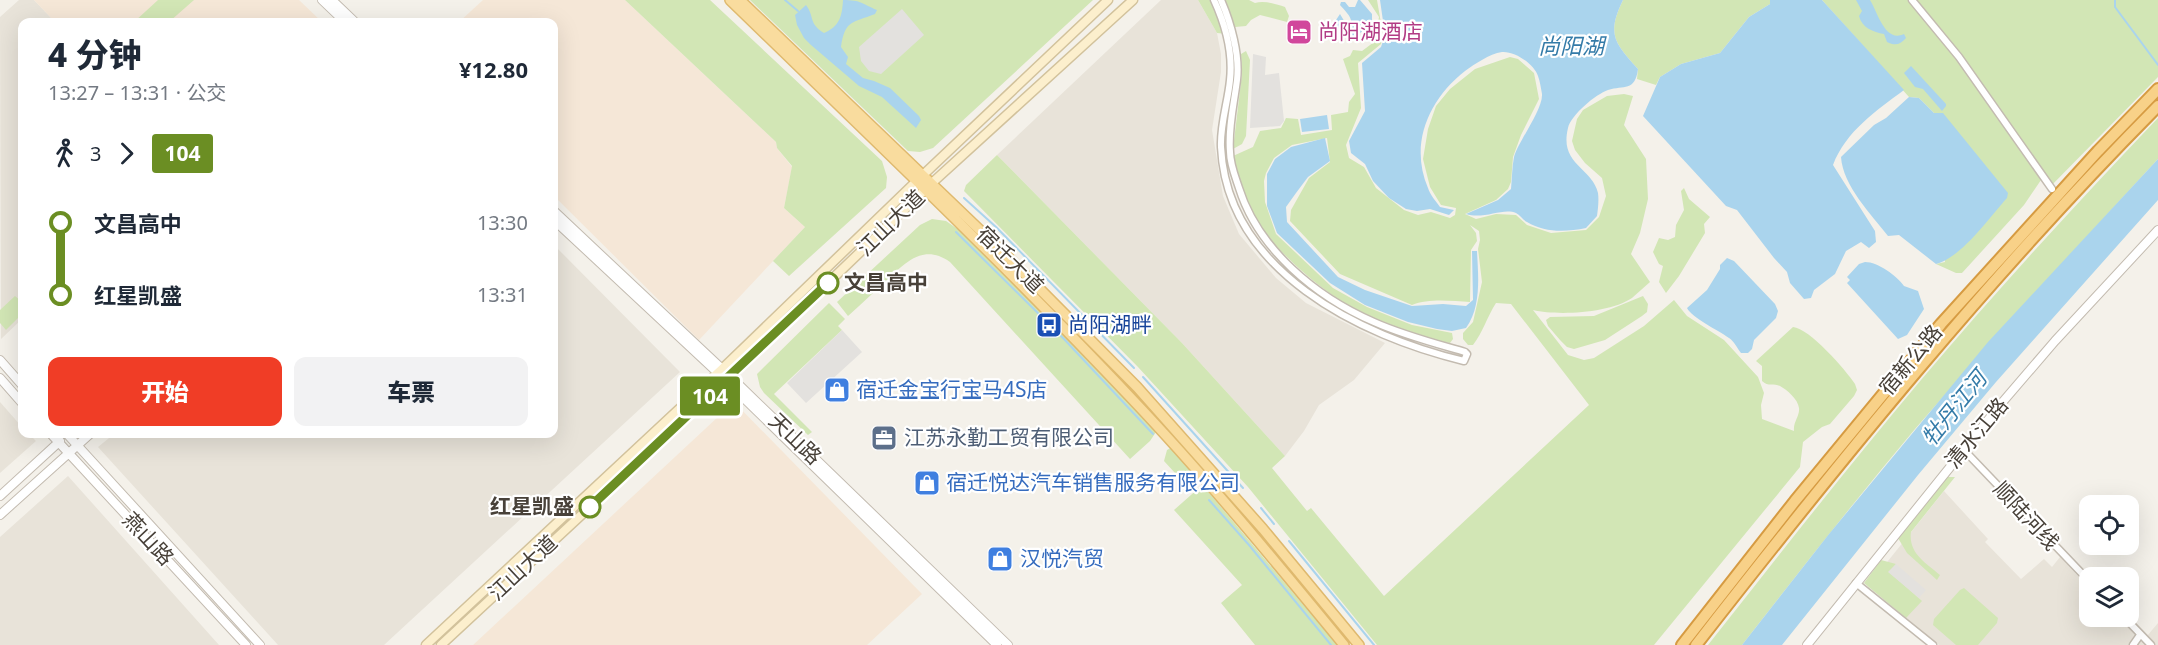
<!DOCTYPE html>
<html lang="zh">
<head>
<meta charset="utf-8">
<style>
  body { margin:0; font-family:"Noto Sans","Noto Sans SC",sans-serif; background:#f2f2f3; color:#1f2937; height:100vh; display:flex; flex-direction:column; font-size:22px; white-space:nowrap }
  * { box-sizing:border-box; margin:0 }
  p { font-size:20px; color:#747a83 }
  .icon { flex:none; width:33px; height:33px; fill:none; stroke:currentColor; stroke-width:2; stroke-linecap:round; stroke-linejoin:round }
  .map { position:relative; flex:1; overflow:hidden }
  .sheet { position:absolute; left:18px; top:18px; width:540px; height:420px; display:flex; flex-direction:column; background:#fff; border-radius:12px; box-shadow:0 6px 24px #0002 }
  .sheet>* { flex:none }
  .badge { padding:0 12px; border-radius:4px; font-size:21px; line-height:39px }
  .tools { position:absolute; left:2079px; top:495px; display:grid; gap:12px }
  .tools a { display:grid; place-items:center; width:60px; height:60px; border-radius:12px; background:#fff; box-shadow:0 6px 24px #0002; font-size:30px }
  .map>.badge { position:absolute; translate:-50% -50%; box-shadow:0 0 0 3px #fff }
  .legs { display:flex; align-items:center; gap:9px; height:66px; padding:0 30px; font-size:20px }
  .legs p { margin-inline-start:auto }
  .overview { display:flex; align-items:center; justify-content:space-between; height:102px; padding:0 30px }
  h1 { font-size:33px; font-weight:800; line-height:45px }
  .cta { display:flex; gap:12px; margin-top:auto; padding:12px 30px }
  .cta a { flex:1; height:69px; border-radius:12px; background:#f03d26; color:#fff; font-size:24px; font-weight:800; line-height:69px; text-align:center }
  .cta a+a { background:#f2f2f3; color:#1f2937 }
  ul { padding:0 30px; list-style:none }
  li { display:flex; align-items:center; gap:21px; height:72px; font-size:22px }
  li i { display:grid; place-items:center; width:9px; height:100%; margin:0 8px; background:currentColor }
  li i::after { content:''; width:15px; height:15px; margin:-8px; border:4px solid; border-radius:50%; background:#fff }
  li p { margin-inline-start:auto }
  li:first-child i { background:linear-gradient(#0000 50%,currentColor 0) }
  li:last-child i { background:linear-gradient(currentColor 50%,#0000 0) }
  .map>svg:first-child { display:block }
</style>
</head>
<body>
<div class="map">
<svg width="2158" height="645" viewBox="0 0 2158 645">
  <rect width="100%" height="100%" fill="#f4f1ea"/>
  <!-- residential -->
  <path fill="#e8e3d9" d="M19,0H34L55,22H22V319L1,339L0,17Z
    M1161,0H1198L1217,33L1221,54V72L1212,130L1223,196L1239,234L1276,278L1306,303L1385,343L1354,380L1319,405L1304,431L1285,456L1182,343L997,155Z
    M554,245L680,372L384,645H278L98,447L114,434H554Z
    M0,402L22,427V434H29L36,441L0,473Z
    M68,476L219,645H0V537Z
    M1944,491L1988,539L1985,542L2021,579L2044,559L2052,567L2060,557L2089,588L2090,616L2118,617L2142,642L2158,623V645H1939L1868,586Z"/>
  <!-- commercial -->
  <path fill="#f5e7d7" d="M34,0H299L322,22H55Z
    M483,0H625L776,142L777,148L792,167L784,208L805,227L699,340L554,196V22H459Z
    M734,402L922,594L867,645H473Z"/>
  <!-- green -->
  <path fill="#d2e6b5" d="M158,0H194L169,22H134Z
    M625,0H710L882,161L887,177L886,188L789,276L773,261L805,227L784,208L792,166L777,148L776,142Z
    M750,0H1093L933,148L920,152L908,151Z
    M1198,0H1249L1255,3C1264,0 1276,4 1285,7L1289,16L1287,22L1260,15L1251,20L1246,26L1235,27L1227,34L1217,33Z
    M1368,0H1377L1382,29L1381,44L1358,63L1361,108L1346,145L1349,158L1364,167L1376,188L1404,210L1418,215L1431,212L1450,218L1455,215L1456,208L1441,205L1430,187L1423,159L1428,129L1436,106L1450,89L1475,69L1510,57L1518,59L1534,73L1539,99L1521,135L1513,157L1511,182L1508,189L1496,200L1465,214L1476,219L1496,214L1516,215L1527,225L1551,233L1586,230L1599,217L1606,196L1602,178L1585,163L1575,150L1572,141L1577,119L1583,110L1607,96L1624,94L1633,96L1624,125L1646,159L1648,199L1640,233L1631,254L1650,282C1644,287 1638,293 1632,298C1610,313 1558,316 1533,310L1568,355L1584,360L1594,358L1644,326L1674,300L1687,316L1724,340L1758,377L1764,393L1761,405L1762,419L1794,431C1793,422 1800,416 1799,408C1798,399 1787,390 1780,386C1774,383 1768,387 1762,381V366L1756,361L1793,327C1809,328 1846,370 1855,384L1857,390L1854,396L1830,424L1822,427L1803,442L1800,467L1654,645H1377L1248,487L1138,367L964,191L966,185L997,155L1182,343L1285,456L1272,468L1307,511L1311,508L1384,596L1589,405L1511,304L1496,303C1487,317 1483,332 1473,345H1468L1463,339V333L1473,322L1482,282L1478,249L1480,240L1479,231L1470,225L1476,233L1477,241L1471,250L1470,302C1452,301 1429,298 1412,305L1340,274L1290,221L1291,210L1309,178L1330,162L1327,138L1292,145L1274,158L1266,173L1264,181L1265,202L1276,234L1333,288L1367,307L1412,325L1452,333L1453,339L1450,343C1387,335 1330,300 1286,256C1272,243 1256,227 1249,209C1241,193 1239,173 1233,156L1253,147L1260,131L1281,128L1286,118L1298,119L1301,135L1332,130L1331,115L1348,112L1349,102L1355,94L1343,59L1350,56L1353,50L1362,51L1374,42L1379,17Z
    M1623,0H1770V4L1749,17L1720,53L1681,64L1660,77L1656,85L1637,79L1638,69C1615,43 1606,35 1623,0Z
    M1822,0H2158V77L2048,189L2041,180L2024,205L1962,273H1956L1936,264L1945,262L1934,113L1919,98L1909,97Z
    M1246,51L1250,60L1246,136L1242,144L1233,149L1242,74L1241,54Z
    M2158,118V159C2076,248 1994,337 1915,429C1856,499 1799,572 1742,645H1708C1778,556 1848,467 1921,380C1997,290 2077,203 2158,118Z
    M1684,188L1689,199L1710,217L1704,224L1705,233L1679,276L1666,293L1659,282L1663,266L1659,264L1653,252L1659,238L1668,240L1675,237L1676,225L1684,210L1681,191Z
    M932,219L946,221L959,230L1082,353L1156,432L1150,441L1130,459L950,262C922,242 903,265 883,284C871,295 860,305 848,316L837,302L920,225Z
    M15,296L21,301L22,300V314L6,330L0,323V310Z
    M1643,296L1648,304L1647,312L1642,316L1605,340L1574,349L1567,347L1560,340L1548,326L1546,320L1550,317L1594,316Z
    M829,303L845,319L838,326L842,330L774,394L812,432L808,435L764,393L760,387L757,374Z
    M1172,447L1191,470L1189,472L1175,473L1164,461L1167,450Z
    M1946,477H1955L1911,532C1908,553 1926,563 1940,575L1937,580L1907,553L1898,538Z
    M1200,487L1205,488L1337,645H1255L1221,603L1242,585L1174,510Z
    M1881,560L1896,564L1889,572L1922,601L1906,618L1864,583Z
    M1964,588L1998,618L1997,623L1978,645H1956L1933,625L1934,619L1960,590Z"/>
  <!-- parking -->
  <path fill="#e3e1de" d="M902,9L924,35L881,74L869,71L861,61L859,47Z
    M1253,54L1266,57L1265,75L1279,73L1284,121L1280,126L1250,128Z
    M842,330L862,352L806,403L787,383Z
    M1896,564L1926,590L1919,598L1888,572Z"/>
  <!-- water -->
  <path fill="#aad4ed" d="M843,0C862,0 862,4 877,10L875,14C852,23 845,20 841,47L848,57L846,64L863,78L874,81L890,88L919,116L921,120L916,128L882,97L859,86L811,45L804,38L797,25L795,15L806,5C815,17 808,23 824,33C840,26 842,16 843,0Z
    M1358,0H1360L1372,14V24L1360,33L1358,38L1352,39L1337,27L1336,20L1340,14L1349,29C1356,20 1346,12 1340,5L1341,2H1345L1349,7H1355Z
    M1380,0H1623C1606,35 1615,43 1638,69C1635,92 1624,85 1608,90C1596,94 1571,115 1568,128C1559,165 1592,167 1598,193C1599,200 1598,209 1597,216L1586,228C1566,232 1545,233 1527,222C1523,220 1520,215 1516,213C1503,207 1484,220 1466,214L1498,200L1511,189C1512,179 1512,167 1514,157C1519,140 1543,110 1542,94C1541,89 1540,81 1538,76C1534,64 1515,51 1502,52C1489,54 1475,64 1465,71C1429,99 1409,144 1428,188C1430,195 1436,201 1440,207L1454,210L1449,215L1430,209L1417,211L1406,209L1389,198L1373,181L1365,164L1351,153L1349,141L1365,111L1362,63L1381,47L1385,35Z
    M1770,0H1822L1904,90C1876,111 1846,131 1833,165L1875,231L1876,242L1869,248L1861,242L1846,251L1835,274L1814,290L1811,298L1804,299L1790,283L1787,272L1774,258L1737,210L1726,206L1643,116L1660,77L1681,64L1720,53L1749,17L1770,4Z
    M1856,0H1870C1878,13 1885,43 1904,34L1906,38C1900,45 1895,46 1887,42L1884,34C1873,32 1862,28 1859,16L1862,11Z
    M1911,66L1946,104V106L1942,111L1923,89L1915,87L1904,73Z
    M1909,97L1919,98L1934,113H1943L2008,193L2007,198C1989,218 1962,257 1936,264L1899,235L1888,236C1871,214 1843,186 1841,157L1874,125L1886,118Z
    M1327,115L1329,129L1302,132L1300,119Z
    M1325,138L1330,161L1308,177L1296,193L1286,207L1287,222L1338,277L1365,290L1412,306L1443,304L1466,306L1473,300L1472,251H1477C1478,274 1482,306 1466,328L1452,331L1437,329L1408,322L1365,305L1330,283L1277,233L1267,206V174L1275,159L1291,147Z
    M2158,159V200L1996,382L1918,475L1782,645H1742L1829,534L1988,342Z
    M1727,258L1734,261L1775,304L1778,311L1776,318L1754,340L1752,349L1748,353H1741C1737,348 1734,341 1729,338C1718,330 1692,318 1687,308L1707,290L1720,269V265Z
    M1865,262C1878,262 1897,276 1904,286L1918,291L1924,309L1907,335L1898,339L1847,283L1850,280L1847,277L1859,264Z"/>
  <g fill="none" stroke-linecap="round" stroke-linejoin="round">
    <!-- stream -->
    <path stroke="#aad4ed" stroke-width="2" d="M785,0L798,11
      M2115,0V7L2158,65
      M964,198L996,227L1134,368
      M956,232L1064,339L1153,434
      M1143,377L1243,488
      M1209,500L1249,545L1331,645
      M1261,508L1274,524
      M1289,541L1374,645"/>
    <!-- minor casing -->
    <g stroke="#c3bbb0" stroke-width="9">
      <path id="minor" d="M1214,0C1225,24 1233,53 1230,80C1228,102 1220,124 1221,147C1227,271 1360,336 1464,361L1467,354L1465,352C1434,343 1403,335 1374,322C1316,297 1258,249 1239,188C1235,176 1230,164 1230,152C1228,128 1234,104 1237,80C1240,55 1231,23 1221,0
        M1912,0L1959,57L2052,189
        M1964,450L2090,582
        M1856,583L1933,645
        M2123,616L2151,645
        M2133,645L2140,635"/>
    </g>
    <!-- tertiary casing -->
    <g stroke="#c3bbb0" stroke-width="10">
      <path id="tertiary" d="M322,0L345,22
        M332,0L355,22
        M554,211L737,383L1008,645
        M554,220L718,373L997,645
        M0,360L22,385
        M0,378L22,403
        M51,434L246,645
        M67,434L260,645
        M0,496L60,441
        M0,515L90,434
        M1807,645L2000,405L2055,341L2158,230"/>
    </g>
    <!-- secondary casing -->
    <g stroke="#d2c29c" stroke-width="11">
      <path id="secondary" d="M426,645L722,369L923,175L1108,0
        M441,645L726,381L932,183L1133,0"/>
    </g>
    <!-- primary casing -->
    <g stroke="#dfb96e" stroke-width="12">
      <path id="primary" d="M730,0C865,131 1002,261 1131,398C1206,477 1275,561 1344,645
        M740,0L1007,256L1137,387L1263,529L1359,645"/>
    </g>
    <!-- trunk casing -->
    <g stroke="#d69b42" stroke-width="14">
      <path id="trunk" d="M1682,645L1795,501L1941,324L2098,151L2158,89
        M1696,645C1841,459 1992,273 2158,106"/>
    </g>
    <!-- minor -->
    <use href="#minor" stroke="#fff" stroke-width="6"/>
    <!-- tertiary -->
    <use href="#tertiary" stroke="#fff" stroke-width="8"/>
    <!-- secondary -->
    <use href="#secondary" stroke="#fcefcd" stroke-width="8"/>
    <!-- primary -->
    <use href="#primary" stroke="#f9dc9e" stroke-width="9"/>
    <!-- trunk -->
    <use href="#trunk" stroke="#f8d188" stroke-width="10"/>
  </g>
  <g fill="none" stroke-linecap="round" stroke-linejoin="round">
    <!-- line-1 casing -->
    <g stroke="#fff" stroke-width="14">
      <path id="line-1" d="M590,507L828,283"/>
    </g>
    <!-- line-1 -->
    <use href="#line-1" stroke="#6b8e23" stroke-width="9"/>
  </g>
  <!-- icons -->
  <defs>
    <g id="hotel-square" transform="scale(1.35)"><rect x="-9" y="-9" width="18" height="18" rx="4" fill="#d1479c" stroke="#fff"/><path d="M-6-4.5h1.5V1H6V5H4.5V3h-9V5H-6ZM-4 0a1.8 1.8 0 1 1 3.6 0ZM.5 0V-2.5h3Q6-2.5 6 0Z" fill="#fff"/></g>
    <g id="bus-square" transform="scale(1.35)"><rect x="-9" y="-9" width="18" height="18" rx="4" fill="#1a4fb4" stroke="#fff"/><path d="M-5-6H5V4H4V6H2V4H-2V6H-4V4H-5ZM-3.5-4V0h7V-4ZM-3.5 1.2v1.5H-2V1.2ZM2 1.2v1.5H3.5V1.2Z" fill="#fff"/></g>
    <g id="shop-square" transform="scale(1.35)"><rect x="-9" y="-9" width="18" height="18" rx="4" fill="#3f7fe0" stroke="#fff"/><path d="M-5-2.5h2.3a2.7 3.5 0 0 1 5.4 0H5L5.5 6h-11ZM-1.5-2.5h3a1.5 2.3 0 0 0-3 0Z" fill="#fff"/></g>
    <g id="office-square" transform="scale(1.35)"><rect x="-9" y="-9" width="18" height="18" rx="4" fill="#5c6f8a" stroke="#fff"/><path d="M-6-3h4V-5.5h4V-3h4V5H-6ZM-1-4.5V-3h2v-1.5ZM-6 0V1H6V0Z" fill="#fff"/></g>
  </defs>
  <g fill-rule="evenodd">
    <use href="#hotel-square" x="1299" y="32"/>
    <use href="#bus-square" x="1049" y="325"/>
    <use href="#shop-square" x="837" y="390"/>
    <use href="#office-square" x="884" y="438"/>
    <use href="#shop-square" x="927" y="483"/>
    <use href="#shop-square" x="1000" y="559"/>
  </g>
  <!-- markers -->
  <g fill="#fff" stroke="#6b8e23" stroke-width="3">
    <circle cx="828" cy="283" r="10"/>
    <circle cx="590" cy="507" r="10"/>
  </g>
  <g text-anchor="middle" stroke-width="4.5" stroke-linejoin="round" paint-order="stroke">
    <!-- hotel labels -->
    <g font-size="21" fill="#b23c85" stroke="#fff" text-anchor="start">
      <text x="1318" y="39">尚阳湖酒店</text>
    </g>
    <!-- street labels -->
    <g font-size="21" fill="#484139" stroke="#fff">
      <text transform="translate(891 223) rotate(-44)" y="7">江山大道</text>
      <text transform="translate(1010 260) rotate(45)" y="7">宿迁大道</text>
      <text transform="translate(1911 360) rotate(-50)" y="7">宿新公路</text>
      <text transform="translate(1977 433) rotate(-50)" y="7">清水江路</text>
      <text transform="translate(795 439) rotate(44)" y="7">天山路</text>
      <text transform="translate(2026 516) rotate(47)" y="7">顺陆河线</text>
      <text transform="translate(148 539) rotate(47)" y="7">燕山路</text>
      <text transform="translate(523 568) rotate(-43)" y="7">江山大道</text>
    </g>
    <!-- stop labels -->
    <g font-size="21" font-weight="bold" fill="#484139" stroke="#fff" text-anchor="start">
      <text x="844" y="290">文昌高中</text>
      <text x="574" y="514" text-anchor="end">红星凯盛</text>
    </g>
    <!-- transit labels -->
    <g font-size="21" fill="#164399" stroke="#fff" text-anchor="start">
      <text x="1068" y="332">尚阳湖畔</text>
    </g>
    <!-- shop labels -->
    <g font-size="21" fill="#366cbe" stroke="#fff" text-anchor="start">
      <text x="856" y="397">宿迁金宝行宝马4S店</text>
      <text x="946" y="490">宿迁悦达汽车销售服务有限公司</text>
      <text x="1020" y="566">汉悦汽贸</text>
    </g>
    <!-- service labels -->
    <g font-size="21" fill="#4e5e75" stroke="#fff" text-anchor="start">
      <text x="904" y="445">江苏永勤工贸有限公司</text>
    </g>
    <!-- water labels -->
    <g font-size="22" font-style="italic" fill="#347ba8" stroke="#fff">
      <text x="1571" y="54">尚阳湖</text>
      <text transform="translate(1954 408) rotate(-51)" y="8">牡丹江河</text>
    </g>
  </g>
</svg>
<div class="tools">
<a><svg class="icon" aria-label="locate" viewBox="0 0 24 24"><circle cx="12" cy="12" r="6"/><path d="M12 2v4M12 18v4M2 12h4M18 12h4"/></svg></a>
<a><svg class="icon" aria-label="layers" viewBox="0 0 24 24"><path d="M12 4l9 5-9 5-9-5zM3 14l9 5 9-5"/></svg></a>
</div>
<b class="badge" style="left:710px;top:396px;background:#6b8e23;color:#fff">104</b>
<section class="sheet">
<div class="overview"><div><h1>4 分钟</h1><p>13:27 – 13:31 · 公交</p></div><b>¥12.80</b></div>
<div class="legs"><svg class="icon" aria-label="walk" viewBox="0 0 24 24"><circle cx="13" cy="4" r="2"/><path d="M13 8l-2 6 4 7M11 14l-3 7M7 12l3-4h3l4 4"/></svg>3<svg class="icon" aria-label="forward" viewBox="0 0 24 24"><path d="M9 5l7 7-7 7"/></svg><b class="badge" style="background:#6b8e23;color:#fff">104</b></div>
<ul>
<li><i style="color:#6b8e23"></i><b>文昌高中</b><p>13:30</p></li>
<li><i style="color:#6b8e23"></i><b>红星凯盛</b><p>13:31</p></li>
</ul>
<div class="cta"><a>开始</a><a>车票</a></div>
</section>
</div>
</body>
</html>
